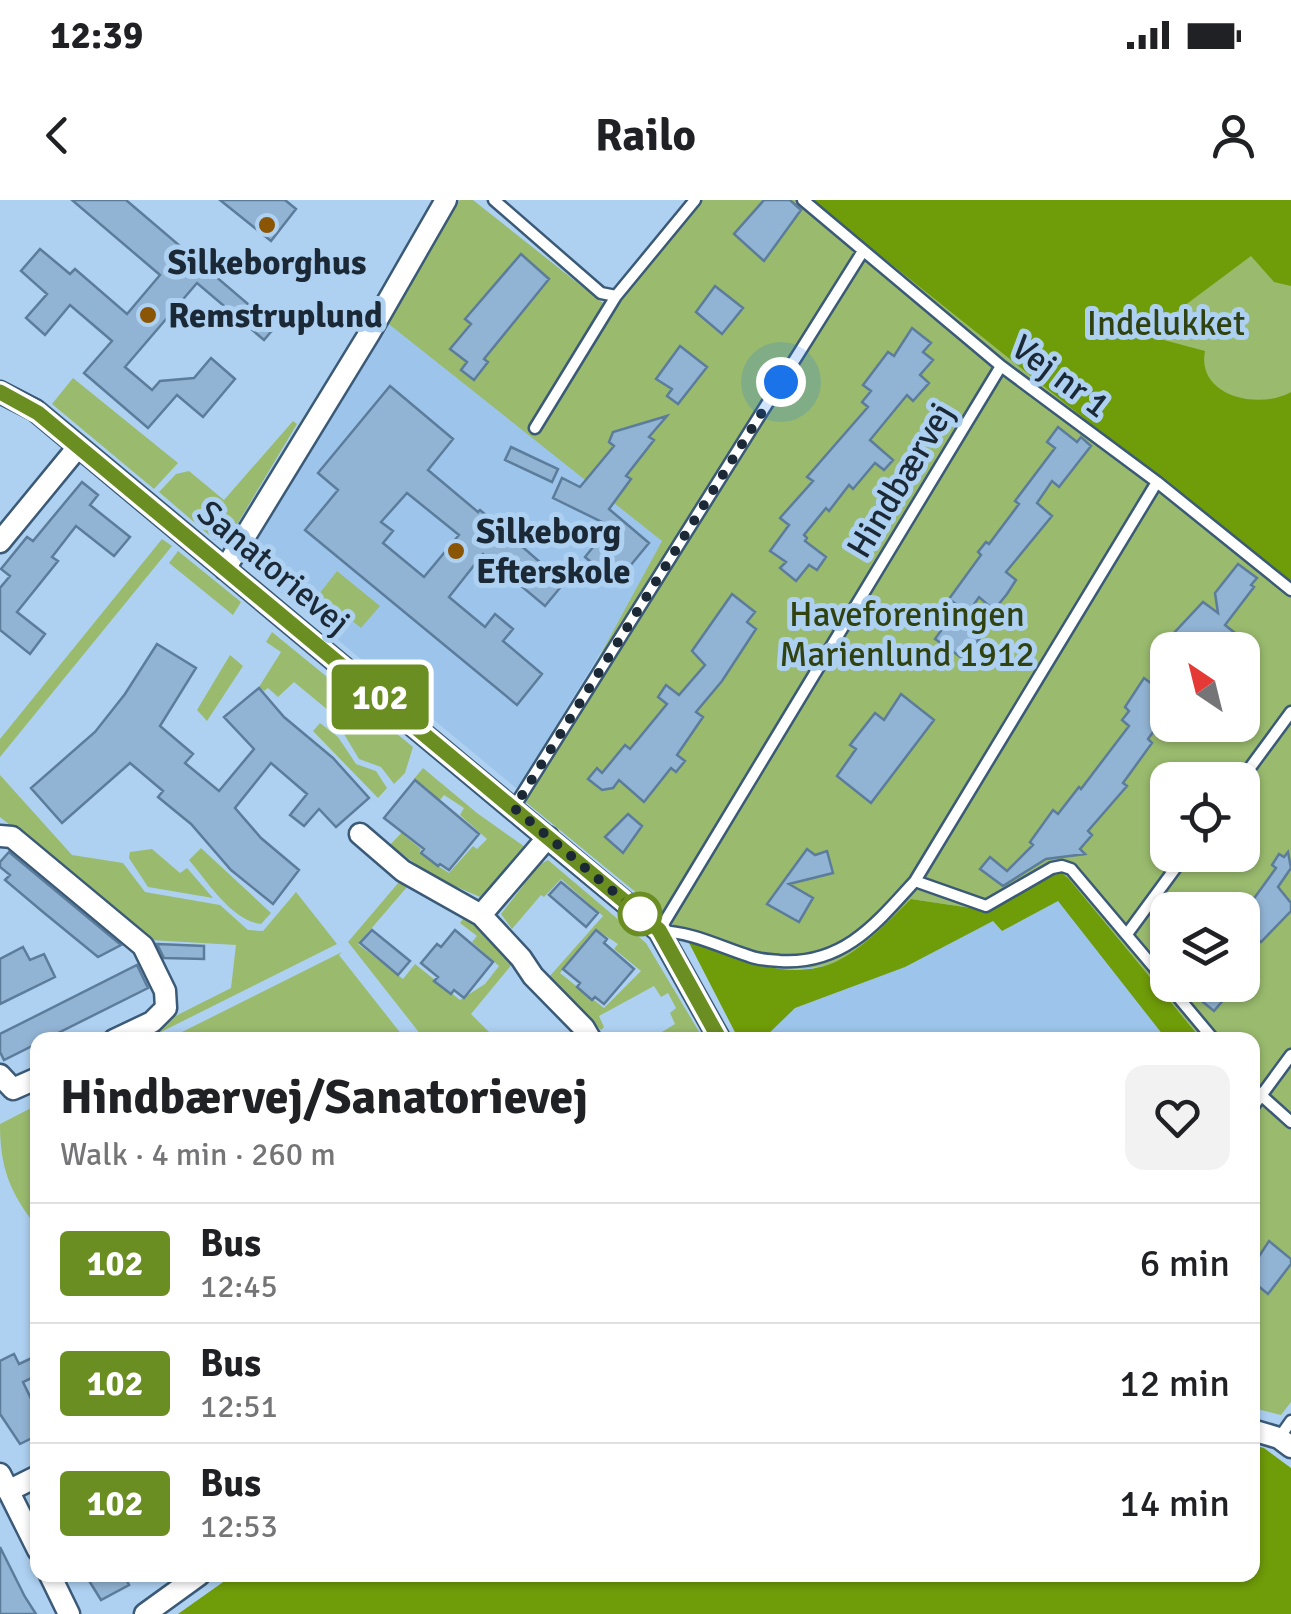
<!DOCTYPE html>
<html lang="en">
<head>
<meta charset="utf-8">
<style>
  body { margin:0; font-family:Signika,sans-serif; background:#f2f2f2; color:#202124; height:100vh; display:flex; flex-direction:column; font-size:38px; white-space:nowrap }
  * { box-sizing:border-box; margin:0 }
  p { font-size:32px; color:#757577 }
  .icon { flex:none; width:55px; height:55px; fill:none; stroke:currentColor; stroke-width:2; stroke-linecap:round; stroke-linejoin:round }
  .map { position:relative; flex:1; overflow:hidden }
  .drawer { position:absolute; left:30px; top:832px; width:1230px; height:550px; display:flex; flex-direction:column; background:#fff; border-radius:20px; box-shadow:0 2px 8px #0004 }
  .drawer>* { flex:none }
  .badge { padding:0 20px; border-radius:8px; font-size:35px; line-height:65px }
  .needle { width:65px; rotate:325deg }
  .buttons { position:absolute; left:1150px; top:432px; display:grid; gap:20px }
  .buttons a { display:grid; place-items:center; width:110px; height:110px; border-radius:20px; background:#fff; box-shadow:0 2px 8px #0004; font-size:50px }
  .you { position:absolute; width:50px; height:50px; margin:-25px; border:8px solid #fff; border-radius:50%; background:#1a73e8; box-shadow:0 0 0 15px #1a73e833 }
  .map>.badge { position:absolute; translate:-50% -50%; box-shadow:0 0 0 5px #fff }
  .round { display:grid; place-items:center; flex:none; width:105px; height:105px; border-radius:20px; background:#f2f2f2 }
  .summary { display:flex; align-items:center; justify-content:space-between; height:170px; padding:0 30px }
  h1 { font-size:48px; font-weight:700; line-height:75px }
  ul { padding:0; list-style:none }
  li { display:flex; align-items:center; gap:30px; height:120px; padding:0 30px; border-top:2px solid #e0e0e0 }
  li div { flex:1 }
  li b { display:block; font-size:38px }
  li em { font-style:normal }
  li .badge { min-width:110px; font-weight:700; text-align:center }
  .status { display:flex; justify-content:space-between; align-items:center; height:70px; padding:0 50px; background:#fff; direction:ltr }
  .status svg { height:28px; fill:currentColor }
  header { display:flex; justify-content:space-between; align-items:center; height:130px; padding:0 30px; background:#fff; font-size:45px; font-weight:700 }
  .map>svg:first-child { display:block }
</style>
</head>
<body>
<div class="status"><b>12:39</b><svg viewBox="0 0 49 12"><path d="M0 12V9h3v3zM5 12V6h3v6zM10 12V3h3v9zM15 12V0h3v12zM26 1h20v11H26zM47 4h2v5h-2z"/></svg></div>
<header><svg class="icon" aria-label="back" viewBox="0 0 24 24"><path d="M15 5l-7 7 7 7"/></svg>Railo<svg class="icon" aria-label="person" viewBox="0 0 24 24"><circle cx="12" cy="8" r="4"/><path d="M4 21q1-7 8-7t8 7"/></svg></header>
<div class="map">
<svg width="1291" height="1414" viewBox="0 0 1291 1414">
  <rect width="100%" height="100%" fill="#aed1f2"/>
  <!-- built -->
  <path fill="#9dc5eb" d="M391,116L669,341L517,589L243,361Z
    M1059,671L1202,840H739L752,765Z"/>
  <!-- green -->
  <path fill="#9abb6e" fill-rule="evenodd" d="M460,0H473L603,103L688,0H1291V1202L1281,1215L1253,1208L1252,840H1202L1069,679L1056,672L984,710L911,699C888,721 863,752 832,763C791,778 725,761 688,739C680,734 673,724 666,717L522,599L662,341L385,121ZM1168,450H1242V525H1168ZM1168,580H1242V655H1168ZM1168,710H1242V785H1168Z
    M73,178L178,263L154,289L52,204Z
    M293,221L297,224L229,338L215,340L159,292L176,274L189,271L224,300Z
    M162,339L172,346L0,557V539Z
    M178,351L241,402L233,415L169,363Z
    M337,371L380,406L361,428L319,394Z
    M272,432L413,547L405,573L394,584L381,567L359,559L344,534L330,523L334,515L294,482L278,497L268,488L264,491L259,487L281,452L266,442Z
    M230,455L243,466L207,521L197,510Z
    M320,523L338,537L356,564L376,571L387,588L378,598L313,531Z
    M423,568L477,613L525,647L480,697L432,676L390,645L404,630L417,621L405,636L421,649L419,653L449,673L473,646L477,649L487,639L460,615L464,608L444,595L427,616L416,610L430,591L414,579Z
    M0,575L72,655L123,663L145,692L220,705L248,730L263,731L296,692L337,744L145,840H128L231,788L236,745L150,740L0,617Z
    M201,648L271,713L261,724C232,721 207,681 189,660Z
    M152,649L180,673L187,668L213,698L148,687L129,658L130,652Z
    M548,660L646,743L704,840H679L672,834L665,840H649L675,824L670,813L676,808L668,793L661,797L654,786L599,816L604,827L601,830L549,777L603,716L561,679L544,697L541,695L512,729L501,714L539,665ZM597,730L618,744L614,749L641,771L604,808L560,773Z
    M399,682L407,687L358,744L403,779L415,764L460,800L485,784L499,766L472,742L477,736L460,723L466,715L513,763L471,814L497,840H425L348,742Z
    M342,752L339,755L406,840H166Z
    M37,905V1027C10,993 0,968 0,924Z"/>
  <!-- forest -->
  <path fill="#6f9c09" d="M811,0H1291V86L1274,82L1251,56L1145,135L1205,151C1196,197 1260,210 1291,192V384Z
    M1059,671L1069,679L1202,840H1167L1058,701L1002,731L993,721L905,767L795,808L762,840H739L687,739C732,757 791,785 839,760C866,746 889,720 911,699L984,710Z
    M1253,1245L1264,1248L1291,1268V1414H178L233,1375H1252Z"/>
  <!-- building -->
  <path fill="#92b4d4" stroke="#5c7c9b" stroke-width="2.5" fill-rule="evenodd" d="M72,0H126L275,127L264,140L197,83L125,167L152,190L160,181L194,178L211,158L235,179L203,217L177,195L148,228L84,173L112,141L70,105L45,135L26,118L47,94L21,71L40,49L70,74L75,69L127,114L160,75Z
    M220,0H285L296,9L271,41Z
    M764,0H790L801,10L764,61L734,34Z
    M521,54L549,79L484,159L488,162L474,180L461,170L467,162L450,149L471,124L465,119Z
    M715,86L743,108L722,134L696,112Z
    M912,128L931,143L923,152L933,160L920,175L929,183L913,201L907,195L870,240L893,260L884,270L875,263L853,289L849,285L829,311L826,308L804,335L807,338L805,341L826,357L817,370L809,365L796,381L780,368L786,362L770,351L789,325L780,318L813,281L807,277L868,207L862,202L871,191L863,185L888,152L894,156Z
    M680,146L707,167L678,204L667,196L672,189L656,179Z
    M390,186L453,239L428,270L478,312L480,310L564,383L545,406L483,354L449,397L485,427L495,414L513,429L503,441L542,474L517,505L305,330L338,290L318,273ZM407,293L459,335L424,377L383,343L393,331L381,322Z
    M667,216L649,237L654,240L626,276L631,279L609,309L649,343L616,383L585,357L610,326L553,298L562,278L580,287L614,246L609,242L613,232Z
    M1058,227L1077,242L1081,237L1091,246L1059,287L1052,281L1037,303L1052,316L1006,372L1016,380L1007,394L994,410L979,397L968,413L949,399L981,355L978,352L986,342L989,344L1019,304L1015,301L1055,248L1047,242Z
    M511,247L558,269L552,282L505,260Z
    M82,282L98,295L90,305L130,337L114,356L76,326L52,357L58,361L17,412L45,434L30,454L0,430V388L10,376L1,369L27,337L33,341Z
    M1238,364L1257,378L1251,385L1254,387L1225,425L1235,433L1221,450H1158L1203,402L1218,413L1215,393Z
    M732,394L755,412L747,422L756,429L722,481L696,512L703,517L677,555L685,561L676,572L671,568L644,602L619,580L613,588L602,590L588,579L597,568L602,573L625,545L630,549L667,504L658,497L666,485L679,495L705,465L692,451Z
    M953,414L980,438L962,458L935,439Z
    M157,444L196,468L160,526L193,554L185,563L219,591L254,549L224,517L259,488L284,517L333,558L369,598L336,627L319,609L304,626L290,615L307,594L271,563L235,608L261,638L299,670L273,704L231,670L191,624L158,597L163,591L130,563L62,623L31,588L95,532L125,494Z
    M1168,462V512L1148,539L1152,543L1123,583L1127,586L1088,631L1092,635L1080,649L1085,654L1046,659L1003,686L980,669L990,657L1007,671L1033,645L1030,642L1053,610L1058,614L1079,587L1081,589L1129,526L1122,520L1129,511L1125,507L1144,478L1152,484Z
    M901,494L934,520L871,603L837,576L856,549L850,545L875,513L884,520Z
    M415,580L479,634L449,670L440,664L438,666L421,653L424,649L384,618Z
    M628,614L642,626L623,653L605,637Z
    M807,649L815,655L827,651L833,673L789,684L813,698L799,722L767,704Z
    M9,652L121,745L98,757L43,712L5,680L10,675L0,667V662Z
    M1288,652L1291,668L1278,687L1291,703V711L1261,742L1253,736L1242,748V715L1276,668L1272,665L1279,654L1284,657Z
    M561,682L598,713L586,727L549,695Z
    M372,730L410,761L398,775L360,743Z
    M455,730L493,762L464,798L454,790L451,794L434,781L438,777L421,763L437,744L441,747Z
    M596,730L607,739L604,743L634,769L604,804L595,797L592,800L577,787L580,783L563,769Z
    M157,744L204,746V759L164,758Z
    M23,747L30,760L44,754L55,777L0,804V759Z
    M137,765L148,788L44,840H38V843L4,860L0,852V834Z
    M1182,785H1236L1214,811Z
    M1269,1041L1291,1059V1064L1268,1094L1252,1081V1067Z
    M14,1154L19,1164L34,1157L38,1165V1175L23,1182L38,1213V1235L20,1244L0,1214V1161Z
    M0,1347L25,1397L36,1414H0Z
    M96,1375H124L129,1385L101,1400L88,1379Z"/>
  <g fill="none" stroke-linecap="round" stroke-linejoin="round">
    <!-- lane casing -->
    <g stroke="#3b5a77" stroke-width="15">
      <path id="lane" d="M494,0L601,93L616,96
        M803,0L1001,166L1157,282L1291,390
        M1001,166L659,731C692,732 718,746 749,756C759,760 769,760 780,761C843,765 876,724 915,681L986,706L1052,668L1062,666L1071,669L1168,784
        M535,228L616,96L695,0
        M1241,580L1291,512
        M514,607L863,51
        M915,681L1157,282
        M1127,734L1185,655
        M1168,785L1214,840
        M1252,887L1291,922
        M1252,908L1291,855
        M1279,1238L1291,1221"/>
    </g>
    <!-- street casing -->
    <g stroke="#3b5a77" stroke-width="25">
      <path id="street" d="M0,192L35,210L659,731L720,840
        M0,342L78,247
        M225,369L369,134L446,0
        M360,634L403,671L481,715L521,758L533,776L584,828L591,840
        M0,636L12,637L143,746L165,791L166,808L152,822L114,840
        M481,715L548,637
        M0,875L13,889L38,878
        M1252,1230L1279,1238L1291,1247
        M0,1274L38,1350
        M8,1291L38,1276
        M50,1375L69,1414
        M145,1414L199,1375"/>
    </g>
    <!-- lane -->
    <use href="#lane" stroke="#fff" stroke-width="10"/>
    <!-- street -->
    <use href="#street" stroke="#fff" stroke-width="20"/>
  </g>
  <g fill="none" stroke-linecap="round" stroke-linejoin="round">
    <!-- line casing -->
    <g stroke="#fff" stroke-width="22">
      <path id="line" d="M0,192L38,213L659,730L720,840"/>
    </g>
    <!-- line -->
    <use href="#line" stroke="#6b8e23" stroke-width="15"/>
    <!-- walk -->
    <path stroke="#1b2835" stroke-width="10" stroke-dasharray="0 18" d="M640,714L514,608L781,182"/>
  </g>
  <!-- markers -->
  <g fill="#8a5504" stroke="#aed1f2" stroke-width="4">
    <circle cx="267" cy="25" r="10"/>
    <circle cx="148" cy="115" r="10"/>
    <circle cx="456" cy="351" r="10"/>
  </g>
  <circle fill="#fff" stroke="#6b8e23" stroke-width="5" cx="640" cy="714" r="20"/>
  <g text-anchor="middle" stroke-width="10" stroke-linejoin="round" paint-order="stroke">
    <!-- poi labels -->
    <g font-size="35" font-weight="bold" fill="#1b2835" stroke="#aed1f2" text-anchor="start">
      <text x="267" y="74" text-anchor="middle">Silkeborghus</text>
      <text x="168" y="127">Remstruplund</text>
      <text x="476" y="343">Silkeborg<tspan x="476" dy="40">Efterskole</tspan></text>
    </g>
    <!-- park labels -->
    <g font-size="35" fill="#304210" stroke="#aed1f2">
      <text x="1166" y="135">Indelukket</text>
      <text x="907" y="426">Haveforeningen<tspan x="907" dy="40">Marienlund 1912</tspan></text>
    </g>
    <!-- street labels -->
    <g font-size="35" fill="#1b2835" stroke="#aed1f2">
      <text transform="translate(1061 176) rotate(37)" y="12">Vej nr 1</text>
      <text transform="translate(900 280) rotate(-59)" y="12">Hindbærvej</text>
      <text transform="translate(274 367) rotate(40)" y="12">Sanatorievej</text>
    </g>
  </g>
</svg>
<div class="buttons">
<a><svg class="needle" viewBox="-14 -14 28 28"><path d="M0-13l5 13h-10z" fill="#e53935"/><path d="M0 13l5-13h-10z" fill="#757577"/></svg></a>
<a><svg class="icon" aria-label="locate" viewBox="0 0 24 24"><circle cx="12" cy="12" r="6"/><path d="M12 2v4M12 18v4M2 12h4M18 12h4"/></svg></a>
<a><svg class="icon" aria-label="layers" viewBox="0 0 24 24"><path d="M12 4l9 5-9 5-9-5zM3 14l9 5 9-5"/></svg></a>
</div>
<div class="you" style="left:781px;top:182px"></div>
<b class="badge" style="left:380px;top:497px;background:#6b8e23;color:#fff">102</b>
<section class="drawer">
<div class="summary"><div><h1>Hindbærvej/Sanatorievej</h1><p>Walk · 4 min · 260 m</p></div><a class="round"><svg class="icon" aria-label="heart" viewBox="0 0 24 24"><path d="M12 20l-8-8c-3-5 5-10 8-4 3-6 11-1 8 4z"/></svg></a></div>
<ul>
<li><span class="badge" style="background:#6b8e23;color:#fff">102</span><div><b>Bus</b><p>12:45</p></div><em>6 min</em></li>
<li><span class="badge" style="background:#6b8e23;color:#fff">102</span><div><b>Bus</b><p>12:51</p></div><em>12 min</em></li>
<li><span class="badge" style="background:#6b8e23;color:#fff">102</span><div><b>Bus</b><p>12:53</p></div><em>14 min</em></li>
</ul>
</section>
</div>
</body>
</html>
